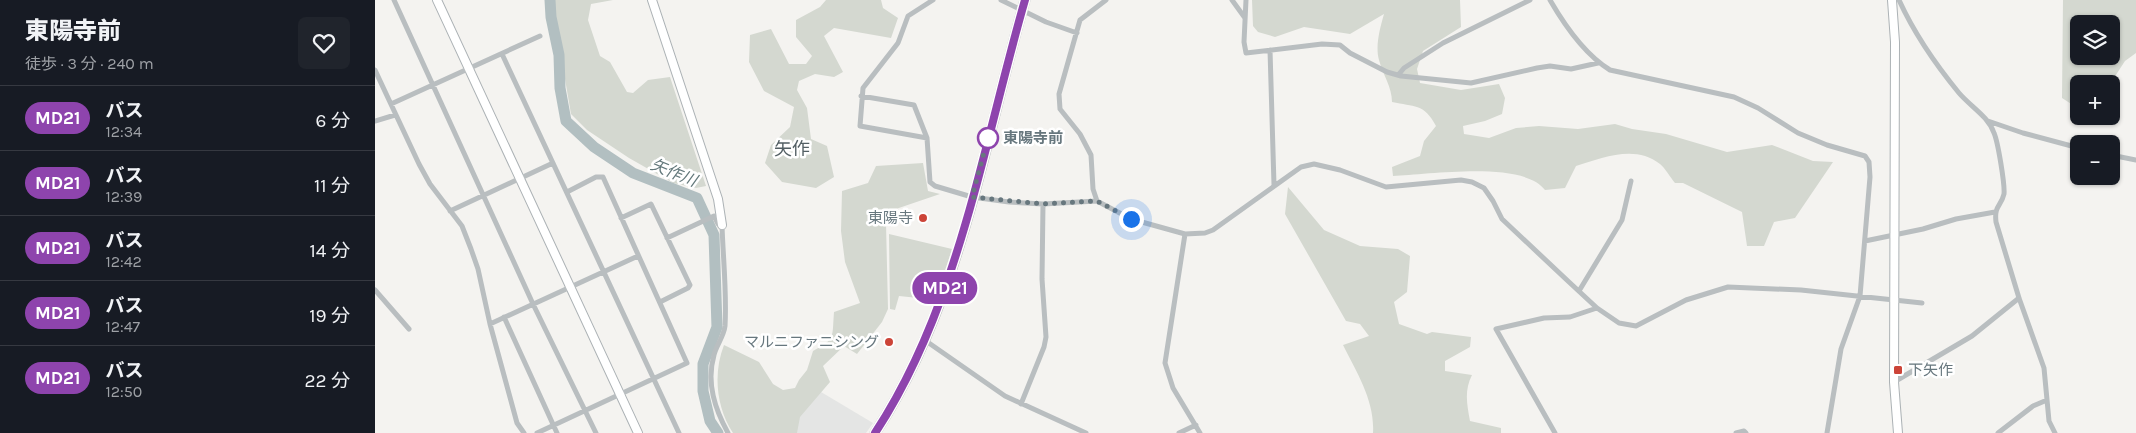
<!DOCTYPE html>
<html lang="ja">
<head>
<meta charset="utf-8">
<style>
  body { margin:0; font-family:Karla,"Noto Sans JP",sans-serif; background:#20242c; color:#f1f3f6; height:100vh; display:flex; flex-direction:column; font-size:19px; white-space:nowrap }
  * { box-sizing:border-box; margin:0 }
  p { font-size:16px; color:#9ea1a6 }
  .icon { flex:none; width:28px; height:28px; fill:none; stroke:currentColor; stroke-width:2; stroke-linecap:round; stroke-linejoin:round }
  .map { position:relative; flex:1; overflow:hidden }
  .drawer { display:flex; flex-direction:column; background:#171b24; width:375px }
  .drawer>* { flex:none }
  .badge { padding:0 10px; border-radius:16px; font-size:18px; line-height:32px }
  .tools { position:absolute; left:1695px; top:15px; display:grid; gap:10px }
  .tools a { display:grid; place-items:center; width:50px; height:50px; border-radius:8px; background:#171b24; box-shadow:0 1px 4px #0004; font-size:25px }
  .you { position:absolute; width:25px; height:25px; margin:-12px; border:4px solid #fff; border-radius:50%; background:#1a73e8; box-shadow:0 0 0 8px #1a73e833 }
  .map>.badge { position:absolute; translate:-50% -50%; box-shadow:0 0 0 2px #fff }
  .round { display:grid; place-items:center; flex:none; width:52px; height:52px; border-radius:8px; background:#20242c }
  .head { display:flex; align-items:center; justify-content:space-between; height:85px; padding:0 25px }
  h1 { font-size:24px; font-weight:800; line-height:38px }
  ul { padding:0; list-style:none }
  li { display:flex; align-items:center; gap:15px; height:65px; padding:0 25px; border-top:1px solid #363941 }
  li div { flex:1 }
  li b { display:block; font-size:19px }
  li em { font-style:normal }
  li .badge { min-width:55px; font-weight:700; text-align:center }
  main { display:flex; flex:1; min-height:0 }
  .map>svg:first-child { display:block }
</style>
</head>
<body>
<main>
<section class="drawer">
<div class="head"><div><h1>東陽寺前</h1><p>徒歩 · 3 分 · 240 m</p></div><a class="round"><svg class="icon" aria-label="heart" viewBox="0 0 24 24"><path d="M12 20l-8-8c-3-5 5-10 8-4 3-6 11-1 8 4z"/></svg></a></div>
<ul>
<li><span class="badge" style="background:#8e44ad;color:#fff">MD21</span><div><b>バス</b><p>12:34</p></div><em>6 分</em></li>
<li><span class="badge" style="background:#8e44ad;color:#fff">MD21</span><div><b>バス</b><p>12:39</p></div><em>11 分</em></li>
<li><span class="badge" style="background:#8e44ad;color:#fff">MD21</span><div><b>バス</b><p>12:42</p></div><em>14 分</em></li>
<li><span class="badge" style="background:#8e44ad;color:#fff">MD21</span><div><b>バス</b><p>12:47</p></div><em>19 分</em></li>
<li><span class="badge" style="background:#8e44ad;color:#fff">MD21</span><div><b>バス</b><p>12:50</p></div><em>22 分</em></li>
</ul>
</section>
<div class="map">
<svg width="1761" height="433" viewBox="0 0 1761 433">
  <rect width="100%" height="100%" fill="#f4f3f0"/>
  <!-- built -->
  <path fill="#e4e5e4" d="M441,389L498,423L491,433H410Z"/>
  <!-- green -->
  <path fill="#d4d8d0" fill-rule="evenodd" d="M179,0H238L216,4L213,20L225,56L235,62L252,92L258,93L273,80L295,77L331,186L321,188L298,183L254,158L212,130L196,114L179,15Z
    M451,0H506L508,8L523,18L516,38L459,28L449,36L468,72L459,77L440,74L424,81L422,90L432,108L436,139L452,146L459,177L441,188L407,182L390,163L396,145L415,127L419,107L389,91L374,62L375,35L396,29L414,64H431L437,56L421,37V20L445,7Z
    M877,0H1085L1086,27L1048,51L1042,69L1045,83L1086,90L1124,84L1130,98L1127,114L1110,121L1088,126L1089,134L1114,138L1141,128L1164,126L1203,129L1240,124L1257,129L1291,134L1352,152L1397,145L1438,161L1458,162L1420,218L1399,222L1389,246H1372L1367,212L1308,183H1300C1295,177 1290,168 1285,164C1260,144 1227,158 1201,166L1190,188L1170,190C1148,160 1053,175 1018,176L1017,167L1045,156L1049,141L1061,126C1049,103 1039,107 1017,102C1017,87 1008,75 1004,60C1000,46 1005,28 1009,14L975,34L929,27L900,37L883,32L878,26Z
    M1688,0H1761V53L1750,61L1735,84H1704V109L1687,98ZM1704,24H1736V56H1704Z
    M548,163L553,191L565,194L515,211L511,223L513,309L507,322L482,354L469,346L448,366L455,382L425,417L422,433H358C341,407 338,373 349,345L384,362L398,384L408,390L420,388L424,380L432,370L438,351C461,339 457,337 459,312L485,303L470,262L466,231L467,191L493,183L501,166Z
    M913,187L949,230L985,246L1023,249L1035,256L1032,292L1019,302L1024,324L1052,334L1057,332L1096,337L1095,347L1070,361V371L1097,375C1089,391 1092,404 1095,421L1126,428V433H998C1000,401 982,373 968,345L994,336L985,324L971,321L910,214Z
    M514,234L577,249L561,302L553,299L524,296L520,310L515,309Z"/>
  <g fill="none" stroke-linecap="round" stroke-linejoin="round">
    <!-- river -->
    <path stroke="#b2bfc1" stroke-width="11" d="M175,0L176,17L184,55L185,88L191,121L219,147L258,173L322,198L339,235L342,327L328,364V391L335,421L343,433"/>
    <!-- secondary casing -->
    <g stroke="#acb2b5" stroke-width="10">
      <path id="secondary" d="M62,0L263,433
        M277,0L343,199L347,225
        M1517,0L1520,42L1519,382L1523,433"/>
    </g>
    <!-- primary casing -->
    <g stroke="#adb2b4" stroke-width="11">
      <path id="primary" d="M500,433C585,304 608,146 650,0"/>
    </g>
    <!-- street -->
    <path stroke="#b9bec0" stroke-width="5" d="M19,0L158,304L221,433
      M626,0L671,22L702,33
      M857,0L870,18
      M871,0L869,42L871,53L947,44L965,45L975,53L1012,72L1026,76L1096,83L1162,68L1175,66L1196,69L1223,63
      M1175,0C1190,26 1209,54 1235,70L1359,97L1383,108L1423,133L1452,145L1490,156L1494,162L1495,177L1485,296L1466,349L1452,433
      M1524,0C1539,33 1561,65 1584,93C1596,107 1613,116 1619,133C1623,142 1630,185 1629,194C1626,207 1619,205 1621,222L1644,298L1669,368L1674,421L1680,433
      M895,50L899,185
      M127,54L304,433
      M0,70L44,164L55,184L87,226L96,249L103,269L115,324L142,423L149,433
      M1024,74L1029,68L1068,43L1155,0
      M486,96L539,105L552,138L555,182L560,186L597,197L634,202L668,204L722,201L756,219L810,234L830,233L838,230L926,167L939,164L965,170L1011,187L1086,180L1097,182L1109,188L1118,201L1127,219L1194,282L1222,308L1244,323L1261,326L1311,300L1353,287L1426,290L1547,303
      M16,104L165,36
      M0,121L20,115
      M1613,121L1648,133L1704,148
      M552,138L485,126L488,88L523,43L533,16L558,0
      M1736,155L1761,160
      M722,201L718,189L716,155L705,134L685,109L684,94L705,20L731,0
      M75,211L178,163
      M246,218L276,204L315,285L313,288L285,302
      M810,234L790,363L798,388L825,433
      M292,238L339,216L343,224L347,225C348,258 352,293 350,326C349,336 341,346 339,355C331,383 340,409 353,433
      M1490,241L1548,229L1581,219L1620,212
      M0,290L34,329
      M1204,291L1247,220L1256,181
      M129,317L182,433
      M115,324L263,256
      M551,341L630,396L711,433
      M1519,382L1597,336L1644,298
      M646,404L669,347L671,337L667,279L668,204
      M162,433L312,363L228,177H221L192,192
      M804,433L821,425
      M1180,433L1121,329L1169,318L1195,317L1222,308
      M1361,433L1369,431L1371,433
      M1623,433L1658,406L1672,400"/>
    <!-- secondary -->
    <use href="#secondary" stroke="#fff" stroke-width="8"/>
    <!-- primary -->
    <use href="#primary" stroke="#fff" stroke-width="9"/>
  </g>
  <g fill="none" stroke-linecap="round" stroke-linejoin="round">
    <!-- line casing -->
    <g stroke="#fff" stroke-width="11">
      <path id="line" d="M500,433C584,305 608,145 650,0"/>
    </g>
    <!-- line -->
    <use href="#line" stroke="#8e44ad" stroke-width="8"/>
    <!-- walk -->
    <path stroke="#67777e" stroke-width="5" stroke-dasharray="0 9" d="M613,138L597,197L668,204L722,201L756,219"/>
  </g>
  <!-- markers -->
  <circle fill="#fff" stroke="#8e44ad" stroke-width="2.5" cx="613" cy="138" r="10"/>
  <g fill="#cc4438" stroke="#fff" stroke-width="2">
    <circle cx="548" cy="218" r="5"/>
    <circle cx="514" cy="342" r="5"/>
    <rect x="1518" y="365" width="10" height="10" rx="2.5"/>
  </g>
  <g text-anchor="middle" stroke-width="5" stroke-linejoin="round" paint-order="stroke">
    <!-- stop labels -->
    <g font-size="15" font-weight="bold" fill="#67777e" stroke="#fff" text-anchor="start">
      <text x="628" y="143">東陽寺前</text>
    </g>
    <!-- poi labels -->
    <g font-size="15" fill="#67777e" stroke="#fff" text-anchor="end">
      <text x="538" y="223">東陽寺</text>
      <text x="504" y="347">マルニファニシング</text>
      <text x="1533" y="375" text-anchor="start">下矢作</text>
    </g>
    <!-- water labels -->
    <g font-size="16" font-style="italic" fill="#63787b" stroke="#fff">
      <text transform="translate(299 172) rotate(22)" y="6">矢作川</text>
    </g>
    <!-- quarter labels -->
    <g font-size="18" fill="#535f64" stroke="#fff">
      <text x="417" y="155">矢作</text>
    </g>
  </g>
</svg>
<div class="tools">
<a><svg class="icon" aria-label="layers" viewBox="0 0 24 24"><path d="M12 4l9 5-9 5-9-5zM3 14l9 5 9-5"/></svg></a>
<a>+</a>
<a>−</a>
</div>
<div class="you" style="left:756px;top:219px"></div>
<b class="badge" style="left:570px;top:288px;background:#8e44ad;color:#fff">MD21</b>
</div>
</main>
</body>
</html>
